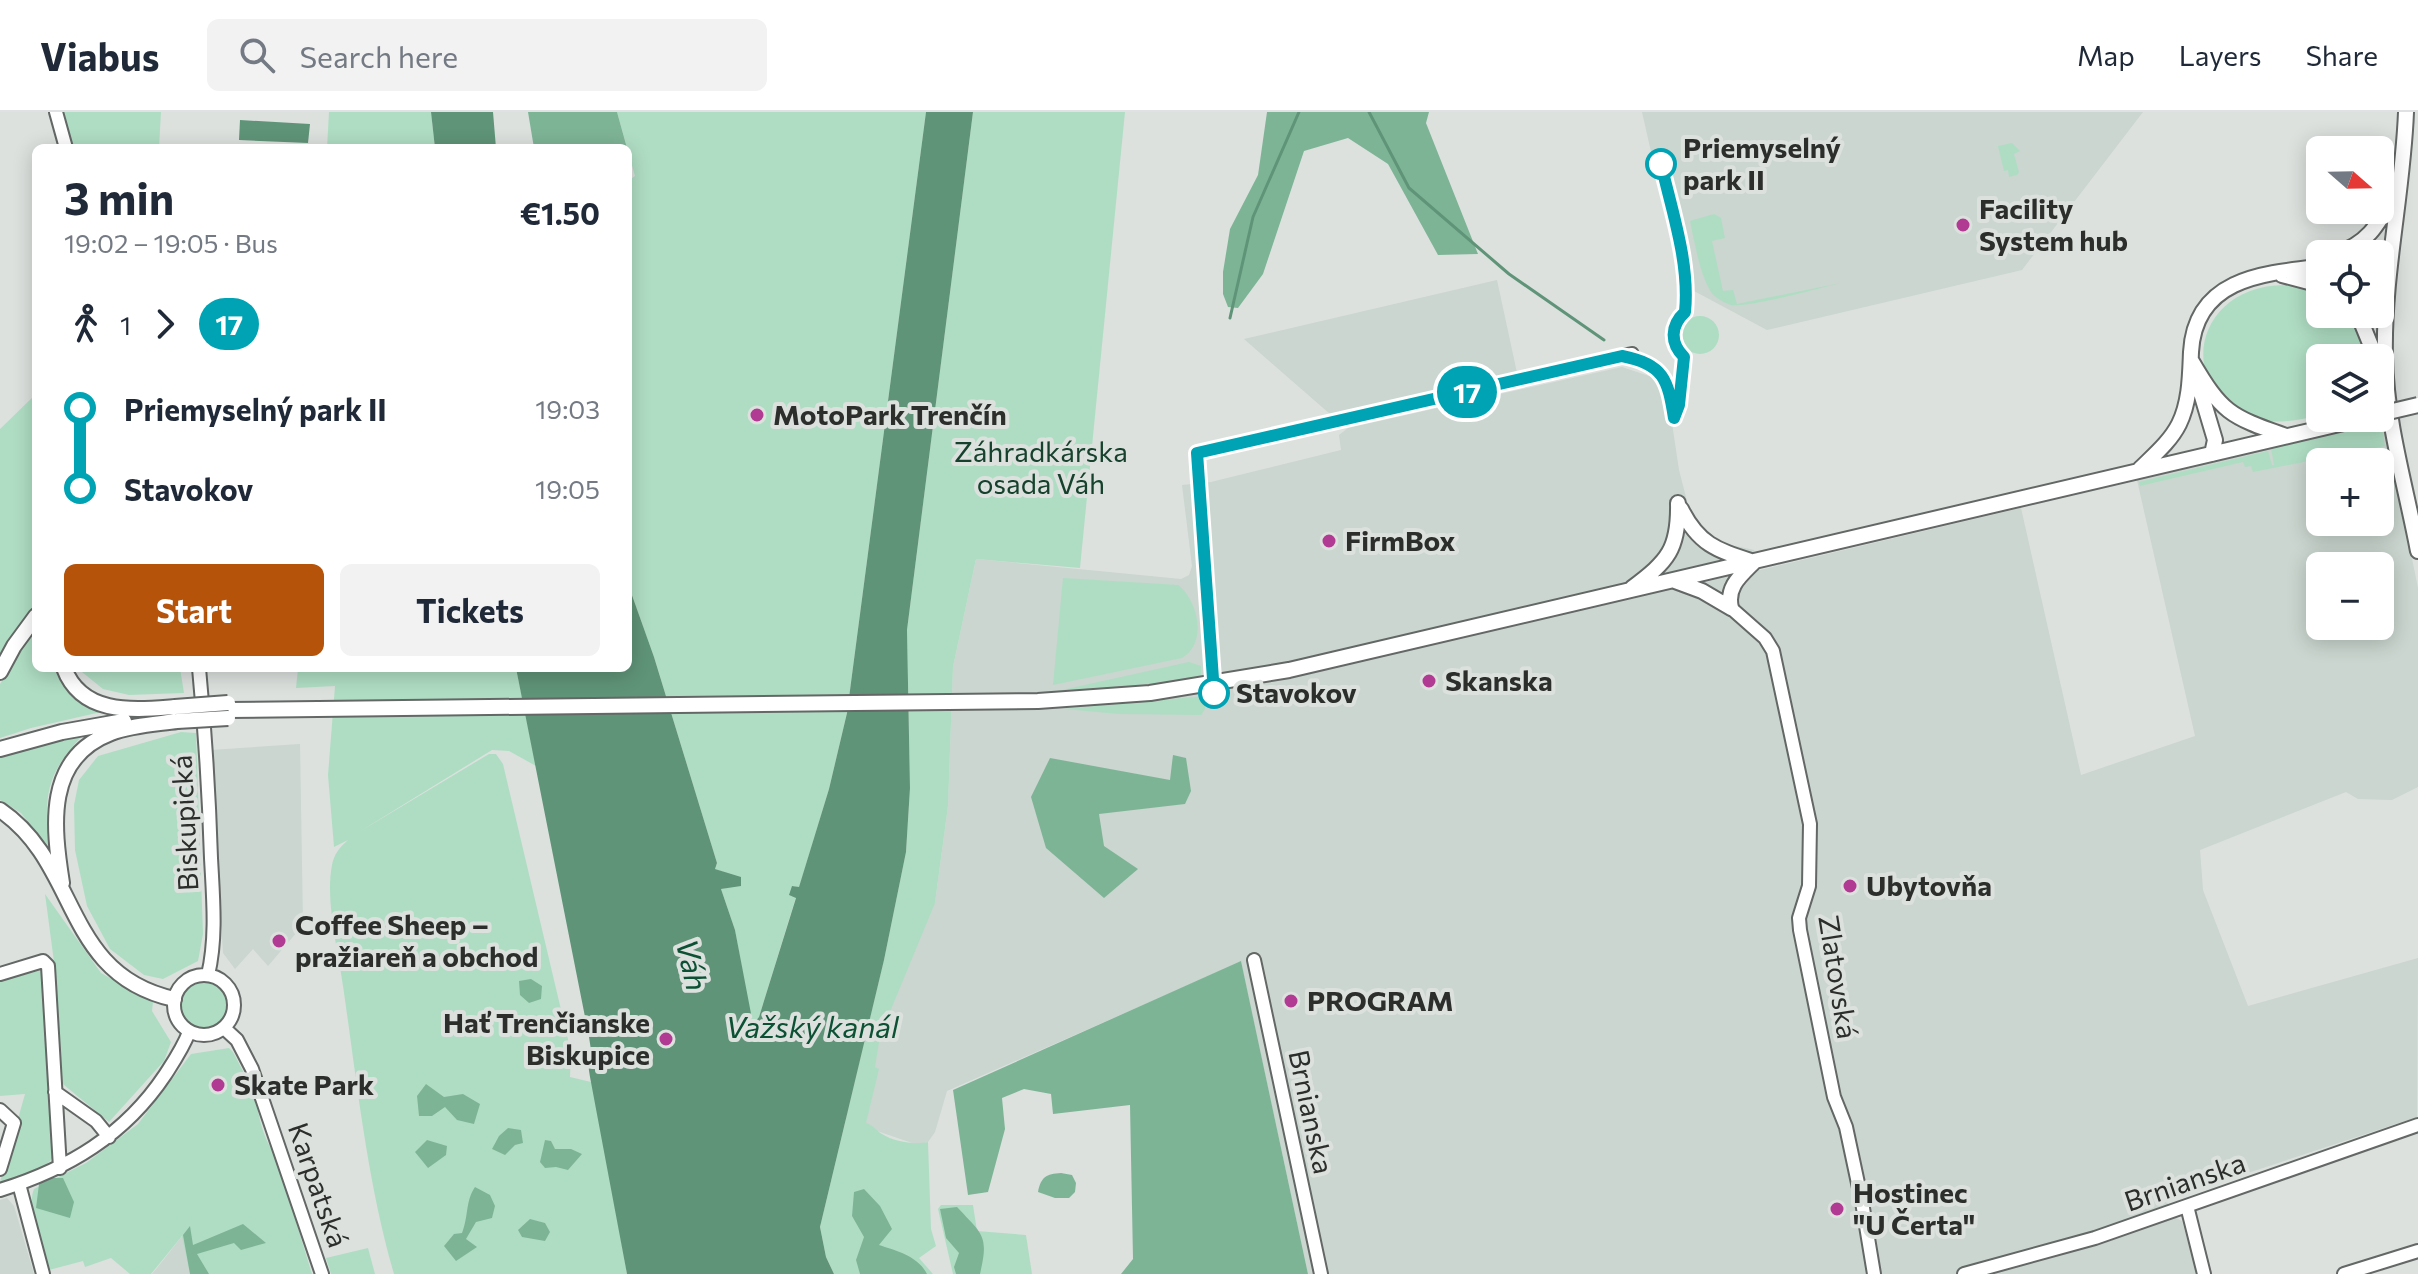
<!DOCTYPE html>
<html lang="en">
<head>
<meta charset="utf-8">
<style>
  body { margin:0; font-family:Commissioner,sans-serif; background:#f2f2f3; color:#1f2937; height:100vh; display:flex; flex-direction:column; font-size:30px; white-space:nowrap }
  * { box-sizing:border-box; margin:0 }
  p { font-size:26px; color:#747a83 }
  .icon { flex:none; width:44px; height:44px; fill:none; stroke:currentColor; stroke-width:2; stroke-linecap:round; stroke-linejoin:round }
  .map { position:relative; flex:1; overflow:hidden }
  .panel { position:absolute; left:32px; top:32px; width:600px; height:528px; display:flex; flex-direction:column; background:#fff; border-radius:12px; box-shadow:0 4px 20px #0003 }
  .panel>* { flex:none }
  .badge { padding:0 16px; border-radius:26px; font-size:28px; line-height:52px }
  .needle { width:52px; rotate:110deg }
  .fabs { position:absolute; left:2306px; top:24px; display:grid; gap:16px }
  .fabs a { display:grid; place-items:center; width:88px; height:88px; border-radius:12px; background:#fff; box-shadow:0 4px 20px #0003; font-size:40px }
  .map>.badge { position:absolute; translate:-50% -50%; box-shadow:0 0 0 4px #fff }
  .legs { display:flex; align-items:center; gap:12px; height:88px; padding:0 32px; font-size:26px }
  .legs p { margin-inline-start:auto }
  .summary { display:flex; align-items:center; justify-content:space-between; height:136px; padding:0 32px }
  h1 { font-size:44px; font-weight:700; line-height:60px }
  .cta { display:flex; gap:16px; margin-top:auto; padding:16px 32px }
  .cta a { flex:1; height:92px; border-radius:12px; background:#b45309; color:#fff; font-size:32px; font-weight:700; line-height:92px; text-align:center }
  .cta a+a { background:#f2f2f3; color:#1f2937 }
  ul { padding:0 32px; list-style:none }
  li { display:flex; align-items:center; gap:28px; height:80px; font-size:30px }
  li i { display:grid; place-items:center; width:12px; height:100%; margin:0 10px; background:currentColor }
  li i::after { content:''; width:20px; height:20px; margin:-10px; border:6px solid; border-radius:50%; background:#fff }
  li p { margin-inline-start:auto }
  li:first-child i { background:linear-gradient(#0000 50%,currentColor 0) }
  li:last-child i { background:linear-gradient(currentColor 50%,#0000 0) }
  header { display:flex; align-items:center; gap:48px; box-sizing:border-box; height:112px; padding:0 40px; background:#fff; border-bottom:2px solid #e0e1e3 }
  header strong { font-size:38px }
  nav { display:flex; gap:44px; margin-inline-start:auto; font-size:28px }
  .search { width:560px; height:72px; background:#f2f2f3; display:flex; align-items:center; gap:20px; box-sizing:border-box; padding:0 28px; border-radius:12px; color:#747a83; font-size:30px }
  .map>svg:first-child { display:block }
</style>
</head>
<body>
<header>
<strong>Viabus</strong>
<div class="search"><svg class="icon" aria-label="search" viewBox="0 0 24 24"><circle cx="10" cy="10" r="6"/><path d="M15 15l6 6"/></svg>Search here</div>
<nav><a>Map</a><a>Layers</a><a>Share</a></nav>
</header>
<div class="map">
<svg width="2418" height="1162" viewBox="0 0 2418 1162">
  <rect width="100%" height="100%" fill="#dce1de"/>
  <!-- built -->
  <path fill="#cad6cf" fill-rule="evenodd" d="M1642,0H2143L2022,158L1767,218L1681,172Z
    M1497,168L1517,261L1330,302L1244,227Z
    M1622,255L1655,266L1670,298L1679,358L1694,416L1713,429L1754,438L1760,458L2021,396L2081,663L2195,624L2137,368L2252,338L2384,309L2418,476V675L2392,688L2358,687L2346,680L2200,738L2203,778L2248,894L2418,846L2417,1005L2166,1088L2176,1106L2182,1109L2197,1162H1308L1241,850L947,979L935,1020L928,1030L918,1033L845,1008L884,848L935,791L948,694L953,555L976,447L1181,467L1189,463L1192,454L1182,373L1211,370L1341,338L1339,323L1348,316ZM2320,350H2380V410H2320ZM2320,454H2380V514H2320Z
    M300,632L303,813L268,854L253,837L235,857L223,841L211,638Z
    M7,1086L14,1094L34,1162H0V1088Z
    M183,1123L190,1162H152L157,1156Z"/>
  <!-- green -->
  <path fill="#afddc3" d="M53,0H161L159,36H62Z
    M329,0H431L435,36H327Z
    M617,0H926L847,601L829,677L799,776L793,774L790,783L796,785L759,905L752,912L735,818L721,777L734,774L735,764L715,757L717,751L654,545L628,472V69L635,64Z
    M973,0H1125L1080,456L976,447L953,555L948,694L935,791L880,924L875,955L879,957L866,1011C875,1014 875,1018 882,1022C894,1030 916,1033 928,1030L931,1117L936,1134L919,1146L933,1162H834L826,1145L820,1115L884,848L906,740L910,676L907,518Z
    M2012,31L2020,39L2014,42L2019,60L2017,63L2009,65L2008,58L2004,59L1998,34Z
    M1714,102L1721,106L1725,126L1712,129L1723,179L1733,178L1737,192L1841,171C1819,176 1749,196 1731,193C1726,192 1714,185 1711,180C1699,160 1695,131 1690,109Z
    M2285,173L2320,177V202H2352L2370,246H2320V304C2301,307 2277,313 2258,307C2172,282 2192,173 2285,173Z
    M1681 223a19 19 0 1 1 38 0a19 19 0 1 1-38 0Z
    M36,282V498L0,542V317Z
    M2369,306H2380L2385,334L2253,360L2251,354L2245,355L2243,350L2140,374L2139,370L2268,339L2272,353H2274L2271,336L2370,315Z
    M1063,466L1178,473C1198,488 1208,531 1182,546L1053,573Z
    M36,513V556H54C65,579 78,590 101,600L31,616L0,626V572Z
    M1189,550L1201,554V564L1149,572L1053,580Z
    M77,556H180L184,581L129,583L103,577Z
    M298,556H516L536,654L509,639L492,638L359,720L489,642H496L503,652L571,940L570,965L591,970L596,987L627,1162H394C367,1069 357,970 343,874C338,838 325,789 332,753C334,742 340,735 348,728L334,735L328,663L335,574L296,576Z
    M1205,584V597L1201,603L1119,602L1064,597Z
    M181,620L196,621L203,822L198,849L163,867L144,863L110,837L87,794L75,738L74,693L79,668L98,644Z
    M85,621C45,663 45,680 48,736L21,701L0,688V645Z
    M45,782L101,861L153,890L152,899L171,930L164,949L109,1010L58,968L54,850Z
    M42,858L55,1041C48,1060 18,1065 0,1070L25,982L0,984V869Z
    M180 893a24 24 0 1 1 48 0a24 24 0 1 1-48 0Z
    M229,936L233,940L257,986C257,1004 265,1030 276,1044L312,1162H190L182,1124L151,1162H130L111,1146L85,1155L83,1149L49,1158C44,1138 26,1095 34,1077L86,1051L138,1012L191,942Z
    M941,1093H973L977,1119L1026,1123L1032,1162H953L938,1097Z
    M368,1136L375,1162H331L326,1146Z"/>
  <!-- forest -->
  <path fill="#7eb496" d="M528,0H617L627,36H534Z
    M1267,0H1429L1426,11L1478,142L1438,143L1388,52L1348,26L1304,39L1263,162L1238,196L1228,195L1223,182V160L1230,117L1258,63Z
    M1173,643L1186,646L1191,679L1185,692L1099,702L1104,734L1138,757L1104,786L1046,736L1031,685L1050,646L1170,668Z
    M1241,849L1308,1162H1121L1133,1147L1130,993L1053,1002L1051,982L1024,977L1002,986L1005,1017L988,1080L968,1083L953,978Z
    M531,867L542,874L541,887L529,891L520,883L519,869Z
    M426,972L444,985L463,982L480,992L474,1012L457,1008L445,995L432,1004H419L417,984Z
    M508,1016L521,1018L523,1031L515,1033L505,1043L492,1037L499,1024Z
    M427,1028L447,1034L446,1043L428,1056L415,1040Z
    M545,1028L551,1029L555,1037H571L582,1042L568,1058L556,1055L545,1056L540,1050Z
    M1061,1061L1072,1063L1076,1071L1075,1080L1069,1086H1055L1038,1080C1041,1065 1046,1062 1061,1061Z
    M50,1066H63L74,1090L70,1106L36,1096L39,1072Z
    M475,1075L490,1083L495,1094L492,1106L476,1110L466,1127L477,1135L456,1149L444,1134L454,1122L462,1121C469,1103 465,1090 475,1075Z
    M864,1077L880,1094L892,1117L879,1133C897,1139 918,1144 927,1162H860L856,1148L864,1125L852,1104L854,1080Z
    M957,1095C983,1123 989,1123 980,1162H956L954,1155L959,1141L946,1126L940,1097Z
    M530,1107L545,1111L550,1120L545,1129L522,1125L518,1118Z
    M243,1112L266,1131L241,1138L234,1131L197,1142L209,1162H190L183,1123L190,1114L193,1133Z"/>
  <!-- water -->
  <path fill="#5f9478" d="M431,0H493L496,36H435Z
    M926,0H973L907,518L910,676L906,740L884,848L820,1115L826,1145L834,1162H627L590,965L588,952L593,951L589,925L516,556H628V472L654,545L717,751L715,757L741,765V774L721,777L735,818L753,912L759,905L796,786L789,783L792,774L799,775L829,677L847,601Z
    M240,8L310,12L308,31L239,28Z"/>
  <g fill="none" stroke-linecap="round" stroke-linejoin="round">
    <!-- stream -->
    <path stroke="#5f9478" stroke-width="3" d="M1369,0L1409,76L1509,162L1604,228
      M1230,206L1253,105L1299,0"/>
    <!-- minor casing -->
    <g stroke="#636765" stroke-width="16">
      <path id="minor" d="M56,0L66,36
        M1622,244L1632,242
        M1731,496L1765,526L1773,539L1810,712L1809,774L1799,806L1800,818L1834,985L1846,1015L1862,1090L1874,1162
        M199,556C205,619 209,683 211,746C213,785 217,825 208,863
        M1254,848L1321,1162
        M0,862L43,849L48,854L60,1056
        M174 893a30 30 0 1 1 60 0a30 30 0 1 1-60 0Z
        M224,916L237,928L252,957L322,1162
        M55,980L96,1009L109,1025
        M0,998L14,1011L0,1057
        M19,1072L43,1162
        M0,1078C68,1057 125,1023 165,963C174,949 183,936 189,920
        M2187,1094L2204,1162
        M1964,1162L2095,1126L2418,1013
        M2344,1162L2418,1139"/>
    </g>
    <!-- major casing -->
    <g stroke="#636765" stroke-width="18">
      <path id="major" d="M2406,0C2403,82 2383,163 2385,245C2386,310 2406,375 2418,439
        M2336,142C2371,130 2379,110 2396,80
        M2282,163L2320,173
        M2358,202L2376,246
        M2191,248C2222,301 2229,304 2286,324
        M2198,271L2215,328L2212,342
        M2139,358C2153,344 2170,330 2179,312C2190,290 2190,263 2191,240C2195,166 2264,161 2320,155
        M1681,397C1699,433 1717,438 1754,450
        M1675,469L1702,479L1731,496
        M1632,476C1668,449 1679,437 1678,391
        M1731,496C1726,475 1740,464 1754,450
        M64,556C82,604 134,598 175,595
        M0,560L14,534L36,504
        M228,598L1038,589L1150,581L1289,558L2365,306
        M0,637L62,620L124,609
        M0,698C81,753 62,862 174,887
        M62,771C53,714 45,646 111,621C132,613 155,612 177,609"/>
    </g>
    <!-- minor -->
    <use href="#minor" stroke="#fff" stroke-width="12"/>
    <!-- major -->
    <use href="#major" stroke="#fff" stroke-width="14"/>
    <!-- major-bridge casing -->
    <g stroke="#636765" stroke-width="18" stroke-linecap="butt">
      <path id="major-bridge" d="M2380,302L2418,293
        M175,595L228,591
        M177,609L228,606"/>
    </g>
    <!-- major-bridge -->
    <use href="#major-bridge" stroke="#fff" stroke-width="14"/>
  </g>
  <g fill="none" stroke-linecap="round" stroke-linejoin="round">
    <!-- line-1 casing -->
    <g stroke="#fff" stroke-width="18">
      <path id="line-1" d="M1214,581L1197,341L1622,244C1664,252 1668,268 1674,306L1679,293L1684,245C1670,231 1670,214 1685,200C1690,152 1672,99 1661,52"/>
    </g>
    <!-- line-1 -->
    <use href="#line-1" stroke="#00a3b4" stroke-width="12"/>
  </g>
  <!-- markers -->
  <g fill="#fff" stroke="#00a3b4" stroke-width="4">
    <circle cx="1661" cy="52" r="14"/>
    <circle cx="1214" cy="581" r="14"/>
  </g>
  <g fill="#b13b92" stroke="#dce1de" stroke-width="3">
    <circle cx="1963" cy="113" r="8"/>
    <circle cx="757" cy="303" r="8"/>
    <circle cx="1329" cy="429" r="8"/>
    <circle cx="1429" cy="569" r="8"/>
    <circle cx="1850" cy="774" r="8"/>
    <circle cx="279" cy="829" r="8"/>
    <circle cx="1291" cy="889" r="8"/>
    <circle cx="666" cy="927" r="8"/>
    <circle cx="218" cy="973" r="8"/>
    <circle cx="1837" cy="1097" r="8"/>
  </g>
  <g text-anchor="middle" stroke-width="8" stroke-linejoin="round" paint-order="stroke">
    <!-- stop labels -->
    <g font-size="28" font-weight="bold" fill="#2c2e2c" stroke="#dce1de" text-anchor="start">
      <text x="1683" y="46">Priemyselný<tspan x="1683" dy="32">park II</tspan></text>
      <text x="1236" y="591">Stavokov</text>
    </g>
    <!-- poi labels -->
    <g font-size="28" font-weight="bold" fill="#2c2e2c" stroke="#dce1de" text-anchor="start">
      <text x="1979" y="107">Facility<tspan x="1979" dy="32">System hub</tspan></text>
      <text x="773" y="313">MotoPark Trenčín</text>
      <text x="1345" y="439">FirmBox</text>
      <text x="1445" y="579">Skanska</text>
      <text x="1866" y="784">Ubytovňa</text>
      <text x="295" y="823">Coffee Sheep –<tspan x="295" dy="32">pražiareň a obchod</tspan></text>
      <text x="1307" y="899">PROGRAM</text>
      <text x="650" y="921" text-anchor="end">Hať Trenčianske<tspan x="650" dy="32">Biskupice</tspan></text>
      <text x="234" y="983">Skate Park</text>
      <text x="1853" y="1091">Hostinec<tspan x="1853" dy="32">"U Čerta"</tspan></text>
    </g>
    <!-- park labels -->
    <g font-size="28" fill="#16422d" stroke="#dce1de">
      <text x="1041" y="350">Záhradkárska<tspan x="1041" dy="32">osada Váh</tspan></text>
    </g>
    <!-- street labels -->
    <g font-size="28" fill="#2c2e2c" stroke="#dce1de">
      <text transform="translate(185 711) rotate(-93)" y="10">Biskupická</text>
      <text transform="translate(1838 865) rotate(81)" y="10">Zlatovská</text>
      <text transform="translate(1311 1000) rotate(78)" y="10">Brnianska</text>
      <text transform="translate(2185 1070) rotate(-19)" y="10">Brnianska</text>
      <text transform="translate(318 1073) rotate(71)" y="10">Karpatská</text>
    </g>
    <!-- water labels -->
    <g font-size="30" font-style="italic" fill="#0c5134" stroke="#dce1de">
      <text transform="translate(691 853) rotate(77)" y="10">Váh</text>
      <text x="812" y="926">Važský kanál</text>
    </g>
  </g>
</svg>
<div class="fabs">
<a><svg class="needle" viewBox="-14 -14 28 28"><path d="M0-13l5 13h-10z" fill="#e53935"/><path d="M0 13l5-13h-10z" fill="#747a83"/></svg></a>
<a><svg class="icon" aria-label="locate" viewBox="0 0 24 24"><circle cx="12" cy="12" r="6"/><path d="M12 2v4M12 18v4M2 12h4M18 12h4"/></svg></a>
<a><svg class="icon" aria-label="layers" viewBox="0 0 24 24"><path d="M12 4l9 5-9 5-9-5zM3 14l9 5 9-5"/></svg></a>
<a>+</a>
<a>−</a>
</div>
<b class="badge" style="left:1467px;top:280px;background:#00a3b4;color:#fff">17</b>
<section class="panel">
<div class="summary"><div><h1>3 min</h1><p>19:02 – 19:05 · Bus</p></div><b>€1.50</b></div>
<div class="legs"><svg class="icon" aria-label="walk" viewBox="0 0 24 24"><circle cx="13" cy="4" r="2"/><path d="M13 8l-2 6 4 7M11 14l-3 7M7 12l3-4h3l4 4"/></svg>1<svg class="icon" aria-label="forward" viewBox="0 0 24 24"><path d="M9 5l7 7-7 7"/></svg><b class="badge" style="background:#00a3b4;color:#fff">17</b></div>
<ul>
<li><i style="color:#00a3b4"></i><b>Priemyselný park II</b><p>19:03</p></li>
<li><i style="color:#00a3b4"></i><b>Stavokov</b><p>19:05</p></li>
</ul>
<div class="cta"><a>Start</a><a>Tickets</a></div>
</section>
</div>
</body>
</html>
